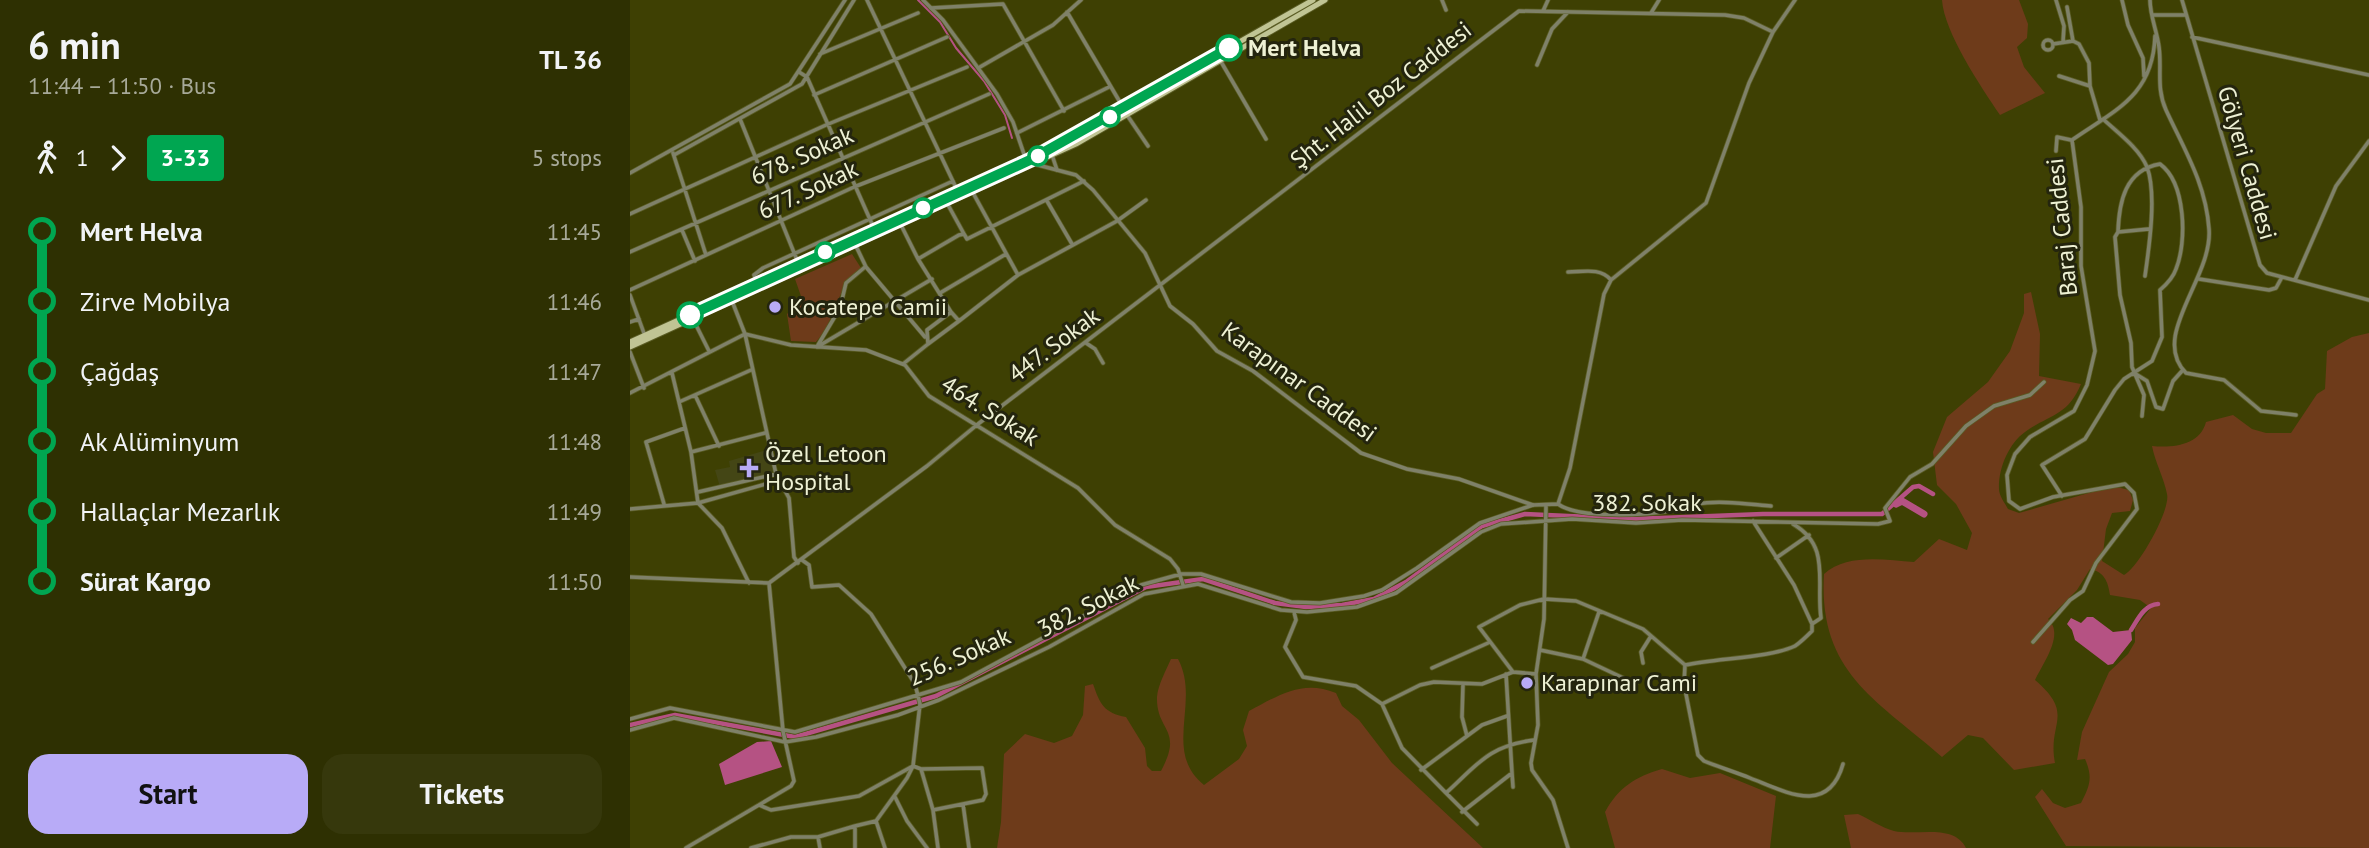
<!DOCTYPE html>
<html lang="en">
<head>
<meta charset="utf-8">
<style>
  body { margin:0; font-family:"PT Sans",sans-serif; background:#36380c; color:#f1f3f6; height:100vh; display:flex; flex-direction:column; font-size:26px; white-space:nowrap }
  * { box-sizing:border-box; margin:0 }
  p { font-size:23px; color:#a7a999 }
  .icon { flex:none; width:38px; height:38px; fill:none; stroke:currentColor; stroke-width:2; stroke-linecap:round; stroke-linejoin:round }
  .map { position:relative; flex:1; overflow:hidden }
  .panel { display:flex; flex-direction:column; background:#2e3002; width:630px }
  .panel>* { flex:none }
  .badge { padding:0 14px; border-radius:5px; font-size:24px; line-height:46px }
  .map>.badge { position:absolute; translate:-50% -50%; box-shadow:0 0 0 4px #fff }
  .legs { display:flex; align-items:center; gap:10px; height:77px; padding:0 28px; font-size:23px }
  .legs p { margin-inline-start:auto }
  .summary { display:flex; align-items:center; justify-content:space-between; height:119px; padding:0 28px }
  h1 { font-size:38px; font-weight:700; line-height:52px }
  .cta { display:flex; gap:14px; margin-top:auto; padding:14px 28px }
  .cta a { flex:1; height:80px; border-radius:21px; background:#b8abf7; color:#111; font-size:28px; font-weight:700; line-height:80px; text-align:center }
  .cta a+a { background:#36380c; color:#f1f3f6 }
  ul { padding:0 28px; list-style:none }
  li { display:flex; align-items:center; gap:24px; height:70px; font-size:26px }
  li i { display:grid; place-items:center; width:10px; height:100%; margin:0 9px; background:currentColor }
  li i::after { content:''; width:18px; height:18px; margin:-9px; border:5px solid; border-radius:50%; background:#2e3002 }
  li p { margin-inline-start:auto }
  li:first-child i { background:linear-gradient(#0000 50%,currentColor 0) }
  li:last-child i { background:linear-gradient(currentColor 50%,#0000 0) }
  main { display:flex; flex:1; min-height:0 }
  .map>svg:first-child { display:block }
</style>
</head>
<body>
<main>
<section class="panel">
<div class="summary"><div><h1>6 min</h1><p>11:44 – 11:50 · Bus</p></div><b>TL 36</b></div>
<div class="legs"><svg class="icon" aria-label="walk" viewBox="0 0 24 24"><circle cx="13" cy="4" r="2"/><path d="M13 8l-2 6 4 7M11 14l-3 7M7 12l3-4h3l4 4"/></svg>1<svg class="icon" aria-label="forward" viewBox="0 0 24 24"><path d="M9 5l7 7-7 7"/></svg><b class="badge" style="background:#00a651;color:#fff">3-33</b><p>5 stops</p></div>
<ul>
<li><i style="color:#00a651"></i><b>Mert Helva</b><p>11:45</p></li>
<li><i style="color:#00a651"></i><span>Zirve Mobilya</span><p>11:46</p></li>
<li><i style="color:#00a651"></i><span>Çağdaş</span><p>11:47</p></li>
<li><i style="color:#00a651"></i><span>Ak Alüminyum</span><p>11:48</p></li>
<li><i style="color:#00a651"></i><span>Hallaçlar Mezarlık</span><p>11:49</p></li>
<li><i style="color:#00a651"></i><b>Sürat Kargo</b><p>11:50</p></li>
</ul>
<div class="cta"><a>Start</a><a>Tickets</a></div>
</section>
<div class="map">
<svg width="1739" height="848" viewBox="0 0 1739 848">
  <rect width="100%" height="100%" fill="#3e4003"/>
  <!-- built -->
  <path fill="#444615" d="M140,449L146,474L90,487L85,470L100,467L99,461Z"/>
  <!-- green -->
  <path fill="#6e3b1a" d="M1312,0H1389L1398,24L1397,38L1387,47L1394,67L1415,93L1370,115C1351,87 1314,32 1312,0Z
    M222,254L231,268C205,288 208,317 186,342L161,341L157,314L172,299L165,279Z
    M1401,292L1410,334L1409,376L1451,384C1438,416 1420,414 1395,432C1379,443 1368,469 1369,489C1369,496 1375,503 1378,509L1389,513L1483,486L1499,490L1503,500L1500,511L1482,513L1476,529L1472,561L1494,575C1508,568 1541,510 1537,494C1534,478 1525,462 1522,446C1544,448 1570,445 1576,422L1603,415L1622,429L1636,433H1661L1687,394L1695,389L1697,351L1722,337L1739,333V848L1436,846L1405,797L1412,789L1423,803L1435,808L1451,803C1460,786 1463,777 1455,759L1447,760L1452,732L1479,672L1498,654L1505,642V628L1521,608L1510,600L1480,595C1478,581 1474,572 1460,569L1447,590L1418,619C1435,634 1413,663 1405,680C1446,715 1417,722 1425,763L1384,770L1353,738L1338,735L1312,757C1247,700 1188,673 1194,574C1217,553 1255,560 1284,562L1309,539L1337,550L1342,533L1326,504L1307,485L1303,452L1317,417L1358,382L1380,351L1394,313V294Z
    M541,659H548C571,702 532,751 574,785L609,759L617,746L613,730L619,711C649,695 673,679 706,693L712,706L729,720L762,763L853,848H367L371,822L374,754L395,734L424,743L442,736L453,715L455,686L463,684C470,704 474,713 496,717L515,748L517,766L522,771H531C554,728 526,732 527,697C528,685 536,670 541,659Z
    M1032,769L1060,778L1090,773L1146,796L1140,848H985L975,812C989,787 1005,777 1032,769Z
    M1228,814C1239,819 1252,828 1264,831C1287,836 1324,823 1336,848H1221L1214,815Z"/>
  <!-- water -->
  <path fill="#b55283" d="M1457,617H1463L1483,632L1501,630L1502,640L1483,664L1478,665L1445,640L1442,630L1437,624L1441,618L1451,623Z
    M141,741L152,767L95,785L89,764L127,742Z"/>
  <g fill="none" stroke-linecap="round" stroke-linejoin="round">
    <!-- stream -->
    <path stroke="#b55283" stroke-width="2" d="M288,0L310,22L326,48L354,81L375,115L382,138"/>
    <!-- canal -->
    <path stroke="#b55283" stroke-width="4.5" d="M1501,630C1508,619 1514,605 1528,604
      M0,725L45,715L165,737L306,696L516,587L573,579L645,603L676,607L712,605L744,599L776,582L852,526L895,514L1004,519L1133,514H1252L1283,487L1289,486L1303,494"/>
    <!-- river -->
    <path stroke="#b55283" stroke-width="7" d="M1266,504L1272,501L1294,514"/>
    <!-- minor casing -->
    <g stroke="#5a5c24" stroke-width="5">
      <path id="minor" d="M237,0L329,194
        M812,0L816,10
        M1426,0L1434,26L1433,42
        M1492,0L1498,25L1513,58L1514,76
        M1520,0C1520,16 1527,31 1529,47C1532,69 1526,88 1536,110C1554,149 1576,184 1579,229C1583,278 1519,336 1556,373L1594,380L1631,411L1666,415
        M1552,0L1630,265L1637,273L1739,300
        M1437,7L1443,41
        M301,8L373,4L434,111
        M913,11L918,0
        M437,12L494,109
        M1021,13L1029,0
        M1522,15H1556
        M1562,37L1739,75
        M1413 45a5 5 0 1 1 10 0a5 5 0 1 1-10 0Z
        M1423,44L1443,41L1449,44L1459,63L1460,86L1470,120
        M190,54L288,13
        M590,60L636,139
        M907,65L922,29L938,12
        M350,67L423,25L451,0
        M169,72L177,77L246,233
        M1429,76L1460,86
        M184,95L317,37
        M497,115L518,146
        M110,119L169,265
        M1473,119C1488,133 1509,148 1517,167C1527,194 1519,248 1515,276
        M387,133L479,87
        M1426,151L1427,137L1441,140
        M43,153L76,255
        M44,155L172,84L224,0
        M422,155L427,170
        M342,191L388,275
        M417,201L442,244
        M317,203L334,234
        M0,214L196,125L337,67
        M270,223L288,259L321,312
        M52,230L65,261
        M225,244L236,267L295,337
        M0,252L359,94
        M288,259L329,235L334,234L337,239L454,181
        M938,272C953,272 970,267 981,280
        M1569,279L1639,290L1646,288L1652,277
        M1665,280L1706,186L1739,141
        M128,283L124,275L133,268L323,181
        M0,290L224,187L374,128
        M310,293L376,254
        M0,295L15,336
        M102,301L115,334L146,474L159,498L164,557L168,563
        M63,319L79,351
        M0,322L9,319
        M456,343L465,349L473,363
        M298,344L329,321
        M188,345L210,308L216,283L235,267
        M187,347L302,279
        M0,352L14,388
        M273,364L298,344L297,330L321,312L329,321L388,275L487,221L516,200
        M42,373L61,452L68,503L92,528L119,583
        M1504,373L1517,381L1526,407L1533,409L1543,381L1552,371
        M0,393L115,334L161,345L236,350L275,365L299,396L448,488L485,525L540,559L548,569L553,585
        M65,395L89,446
        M49,402L121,370
        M1512,416L1514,395L1502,367L1501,343L1490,295L1485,237L1488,232L1519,229
        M61,452L135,433
        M68,492L146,474
        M1432,496L1412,465L1455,439L1485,390L1494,379L1522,361L1532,337L1530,290C1537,284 1543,278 1546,269C1557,242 1556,183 1530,164C1495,170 1489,202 1488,232
        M34,504L16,442L55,428
        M928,504L940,468L974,294L981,280L1076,203L1119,83L1143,32L1165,0
        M928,504C948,519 1015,515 1040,511C1049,510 1057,505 1066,504C1090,500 1117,504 1141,506
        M916,506L914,619L906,674L908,725L901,763L902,770L923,800L938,848
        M0,509L68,503L150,480
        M1123,521L1164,585L1182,624
        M1163,524C1201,546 1186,580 1191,618L1182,624
        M1146,558L1179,535
        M172,560L179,565L182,587L209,585L241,614L285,684L290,704L283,766L277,778L246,821L225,826V848
        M0,577L139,583
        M139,583L297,466L348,424L889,11L1095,15L1114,18L1143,32
        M664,612L666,620L655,647L673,677L726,686L752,704L790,685L804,682L852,684L883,672L906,674
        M1403,642L1440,600L1453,591L1466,563L1507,509L1504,493L1495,484L1423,497L1390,509L1379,501L1377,475L1385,454L1400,437L1444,411L1457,385L1465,351L1451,266V207L1442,140C1485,110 1523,96 1525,36
        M910,650L953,659L1006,684
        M953,659L969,612
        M1013,663L1011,652L1021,636
        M1055,665C1085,658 1140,658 1165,646C1171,642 1177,636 1182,631V624
        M802,668L858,643
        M883,672L849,627L890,605L914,599L946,601L1013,629L1055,665L1054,684L1068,755L1074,761C1089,767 1105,772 1120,778C1154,791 1198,817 1213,764
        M833,684L832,717L837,736
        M752,704L772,748L816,793
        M0,719L40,708L165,732L331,682L511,585L551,574H571L661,602L690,603L734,596L752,590L787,568L850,523L903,505L928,504
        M0,730L44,718L155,742L186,737L268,715L309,700L419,647L514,594L568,584L651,610L677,612L727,607L766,593L851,532L871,524L942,519L1006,523L1052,520L1248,524L1260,521L1255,508L1280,477L1302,464L1336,426L1364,406L1400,395L1414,382
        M291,769L303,810L308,848
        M791,770L852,725L877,716
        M882,773L883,787
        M265,797L277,821L297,848
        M333,804L339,848
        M129,805L141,810L229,796L283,766L291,769L352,768L356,794L353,800L303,810
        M832,812L882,773L876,674
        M246,821L255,848
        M847,824L816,793C848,764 858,746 904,740
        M188,837L190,848
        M56,848L161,786L164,781L153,731L139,583
        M121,848L161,837H188L225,826"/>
    </g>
    <!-- tertiary casing -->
    <g stroke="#5a5c24" stroke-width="5">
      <path id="tertiary" d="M293,0L313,20L367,94L383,122L395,157L404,164L446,175L463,190L515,253L540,306L563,324L587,351L623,371L731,453L777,469L829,479L903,505
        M0,173L160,84L215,0"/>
    </g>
    <!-- primary casing -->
    <g stroke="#5a5c24" stroke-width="7">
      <path id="primary" d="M0,342L400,161L683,0
        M0,347L446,144L695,0"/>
    </g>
    <!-- minor -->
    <use href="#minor" stroke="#7f8169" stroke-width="3.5"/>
    <!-- tertiary -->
    <use href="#tertiary" stroke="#7f8169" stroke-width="3.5"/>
    <!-- primary -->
    <use href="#primary" stroke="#c0c494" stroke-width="5"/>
  </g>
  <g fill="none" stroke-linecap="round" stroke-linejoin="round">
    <!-- line-1 casing -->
    <g stroke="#fff" stroke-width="16">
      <path id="line-1" d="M60,315L400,160L599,48"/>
    </g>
    <!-- line-1 -->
    <use href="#line-1" stroke="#00a651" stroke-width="10"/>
  </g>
  <!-- markers -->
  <g fill="#fff" stroke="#00a651" stroke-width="3.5">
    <circle cx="599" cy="48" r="12"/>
    <circle cx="480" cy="117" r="9"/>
    <circle cx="408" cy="156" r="9"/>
    <circle cx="293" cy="208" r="9"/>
    <circle cx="195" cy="252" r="9"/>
    <circle cx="60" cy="315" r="12"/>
  </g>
  <g fill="#b8abf7" stroke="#24250e" stroke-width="2.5">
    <circle cx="145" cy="307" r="7"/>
    <path d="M115.5 457.5h7v7h7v7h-7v7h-7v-7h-7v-7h7z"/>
    <circle cx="897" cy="683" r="7"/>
  </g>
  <g text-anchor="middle" stroke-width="6" stroke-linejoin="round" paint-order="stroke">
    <!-- stop labels -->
    <g font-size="24" font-weight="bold" fill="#eef1d4" stroke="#24250e" text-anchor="start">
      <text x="618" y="56">Mert Helva</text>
    </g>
    <!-- street labels -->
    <g font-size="24" fill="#eef1d4" stroke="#24250e">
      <text transform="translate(751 95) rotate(-38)" y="8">Şht. Halil Boz Caddesi</text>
      <text transform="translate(172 156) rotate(-24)" y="8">678. Sokak</text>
      <text transform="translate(1617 163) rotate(74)" y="8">Gölyeri Caddesi</text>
      <text transform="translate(178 190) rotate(-25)" y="8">677. Sokak</text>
      <text transform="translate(1432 227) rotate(-96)" y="8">Baraj Caddesi</text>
      <text transform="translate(424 345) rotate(-37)" y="8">447. Sokak</text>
      <text transform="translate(669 382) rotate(36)" y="8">Karapınar Caddesi</text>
      <text transform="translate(360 411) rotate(32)" y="8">464. Sokak</text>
      <text x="1017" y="511">382. Sokak</text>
      <text transform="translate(458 606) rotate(-27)" y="8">382. Sokak</text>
      <text transform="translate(329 657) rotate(-24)" y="8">256. Sokak</text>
    </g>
    <!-- poi labels -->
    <g font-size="24" fill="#eef1d4" stroke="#24250e" text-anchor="start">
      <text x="159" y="315">Kocatepe Camii</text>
      <text x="135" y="462">Özel Letoon<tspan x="135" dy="28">Hospital</tspan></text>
      <text x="911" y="691">Karapınar Cami</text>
    </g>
  </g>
</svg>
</div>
</main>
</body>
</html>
